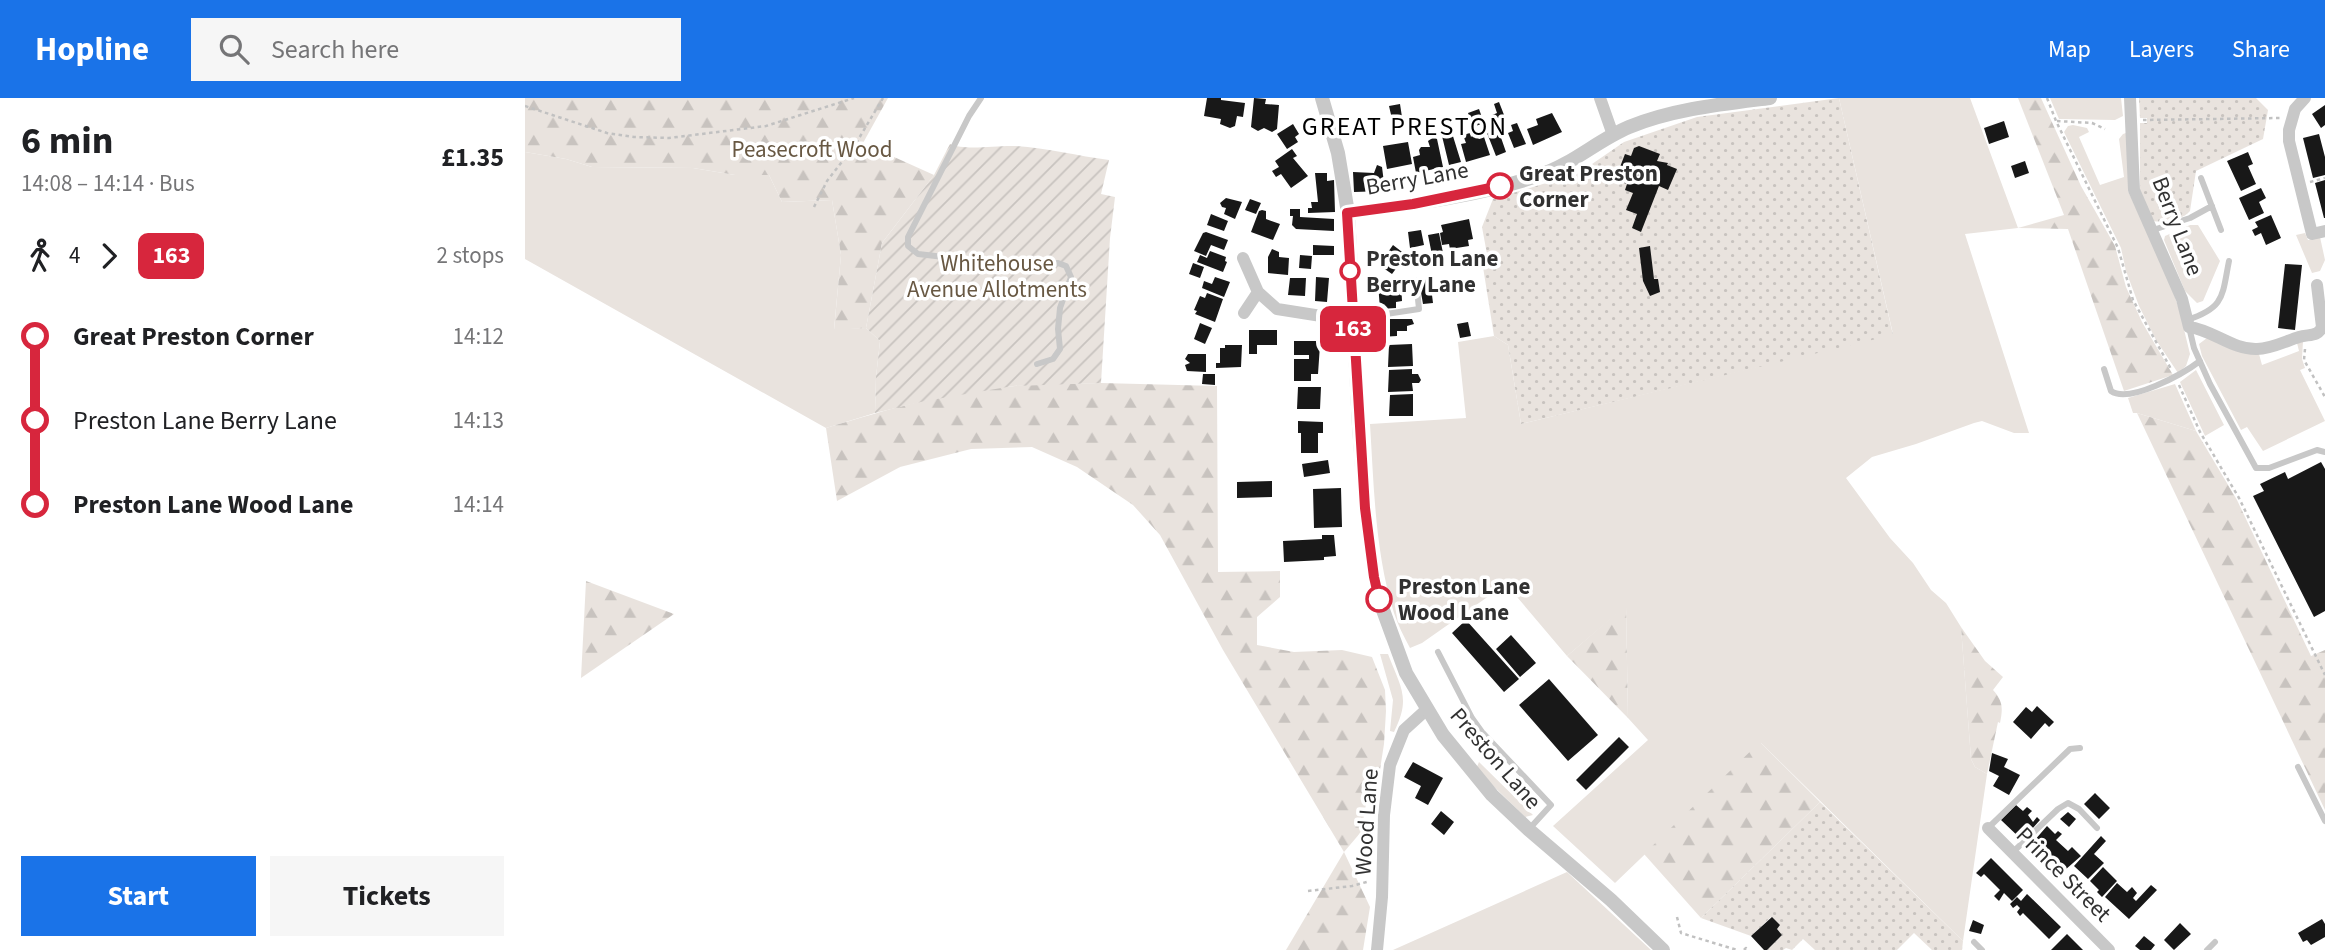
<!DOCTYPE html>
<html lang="en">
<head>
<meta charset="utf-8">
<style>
  body { margin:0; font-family:"Source Sans 3",sans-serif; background:#f6f6f6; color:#202124; height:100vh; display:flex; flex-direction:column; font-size:26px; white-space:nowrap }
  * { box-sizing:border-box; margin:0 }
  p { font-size:23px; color:#757577 }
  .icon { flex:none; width:38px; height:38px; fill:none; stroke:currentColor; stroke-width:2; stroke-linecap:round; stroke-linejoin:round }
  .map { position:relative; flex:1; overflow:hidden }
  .details { display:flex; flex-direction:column; background:#fff; width:525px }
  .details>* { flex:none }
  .badge { padding:0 14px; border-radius:10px; font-size:24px; line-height:46px }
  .map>.badge { position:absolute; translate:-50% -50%; box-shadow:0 0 0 4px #fff }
  .legs { display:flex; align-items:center; gap:10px; height:77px; padding:0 21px; font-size:23px }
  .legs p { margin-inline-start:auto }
  .head { display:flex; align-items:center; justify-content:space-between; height:119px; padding:0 21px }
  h1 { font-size:38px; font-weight:700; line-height:52px }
  .button { display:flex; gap:14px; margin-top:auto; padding:14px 21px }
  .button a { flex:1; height:80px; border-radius:0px; background:#1a73e8; color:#fff; font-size:28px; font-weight:700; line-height:80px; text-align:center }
  .button a+a { background:#f6f6f6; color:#202124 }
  ul { padding:0 21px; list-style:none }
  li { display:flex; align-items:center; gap:24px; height:84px; font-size:26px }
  li i { display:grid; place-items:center; width:10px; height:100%; margin:0 9px; background:currentColor }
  li i::after { content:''; width:18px; height:18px; margin:-9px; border:5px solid; border-radius:50%; background:#fff }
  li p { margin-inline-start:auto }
  li:first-child i { background:linear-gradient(#0000 50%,currentColor 0) }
  li:last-child i { background:linear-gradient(currentColor 50%,#0000 0) }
  header { display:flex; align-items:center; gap:42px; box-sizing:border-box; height:98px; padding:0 35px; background:#1a73e8; color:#fff }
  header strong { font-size:33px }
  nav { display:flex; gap:38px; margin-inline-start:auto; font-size:24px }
  .search { width:490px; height:63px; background:#f6f6f6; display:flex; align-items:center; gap:18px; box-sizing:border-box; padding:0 24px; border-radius:0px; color:#757577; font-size:26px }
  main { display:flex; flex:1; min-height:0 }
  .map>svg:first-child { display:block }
</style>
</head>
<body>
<header>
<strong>Hopline</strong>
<div class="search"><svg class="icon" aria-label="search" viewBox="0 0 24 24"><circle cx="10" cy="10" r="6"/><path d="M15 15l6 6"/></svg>Search here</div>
<nav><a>Map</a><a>Layers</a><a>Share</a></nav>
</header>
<main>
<section class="details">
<div class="head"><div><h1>6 min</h1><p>14:08 – 14:14 · Bus</p></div><b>£1.35</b></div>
<div class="legs"><svg class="icon" aria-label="walk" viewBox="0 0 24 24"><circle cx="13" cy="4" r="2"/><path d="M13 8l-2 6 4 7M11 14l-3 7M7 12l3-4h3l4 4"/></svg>4<svg class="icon" aria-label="forward" viewBox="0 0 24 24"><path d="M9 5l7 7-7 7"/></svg><b class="badge" style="background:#d7263d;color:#fff">163</b><p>2 stops</p></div>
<ul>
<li><i style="color:#d7263d"></i><b>Great Preston Corner</b><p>14:12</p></li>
<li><i style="color:#d7263d"></i><span>Preston Lane Berry Lane</span><p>14:13</p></li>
<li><i style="color:#d7263d"></i><b>Preston Lane Wood Lane</b><p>14:14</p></li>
</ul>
<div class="button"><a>Start</a><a>Tickets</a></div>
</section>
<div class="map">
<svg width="1800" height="852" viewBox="0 0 1800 852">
  <defs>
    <pattern id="forest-firs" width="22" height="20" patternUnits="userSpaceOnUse" patternTransform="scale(1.75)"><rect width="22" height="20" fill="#e9e3de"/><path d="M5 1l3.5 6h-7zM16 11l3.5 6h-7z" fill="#c8c3bf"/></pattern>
    <pattern id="park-dots" width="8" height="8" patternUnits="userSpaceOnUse" patternTransform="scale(1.75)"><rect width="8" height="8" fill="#e9e3de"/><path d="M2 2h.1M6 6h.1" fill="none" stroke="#c8c3bf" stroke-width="1.8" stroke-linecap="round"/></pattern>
    <pattern id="garden-furrows" width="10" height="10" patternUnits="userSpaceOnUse" patternTransform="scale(1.75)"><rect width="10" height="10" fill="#e9e3de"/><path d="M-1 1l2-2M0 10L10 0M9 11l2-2" fill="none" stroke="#c8c3bf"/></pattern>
  </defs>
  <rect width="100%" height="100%" fill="#fff"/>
  <!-- grass -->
  <path fill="#e9e3de" d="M1314,0H1445L1493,130L1440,136L1504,335H1489L1457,323L1449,325L1391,346L1347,359L1321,380L1365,440L1388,465L1406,492L1421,505L1436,529L1446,661L1450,669L1462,676L1438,843L1236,645L1090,785L1028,728L1123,642L1103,620L1101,508L1042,558L981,486L897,545L885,550C879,539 873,527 869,515C850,455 849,389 845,326L941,320L933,244L969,238L983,247L996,326L1368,236Z
    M1525,0H1596L1598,18L1590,22L1534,21Z
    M1548,27L1562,30L1564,34L1554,39L1575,87L1599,79L1594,41L1598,36L1604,34L1603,93L1643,179L1654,211L1665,256L1661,268L1653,275L1631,242L1614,208L1601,173L1596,150L1539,34L1543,28Z
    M0,54L41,61L67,69L168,70L210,77H244L257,104L307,102L316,157L309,231L341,230L355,243L351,279L350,315L301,330L0,161Z
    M1665,127H1673L1695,163L1678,203L1672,205L1660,193L1639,142L1640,138Z
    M1780,135L1783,142L1795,139L1800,162L1795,173L1787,175L1771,137Z
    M1682,240L1734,256L1737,267L1774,253L1772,245L1778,243L1777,261L1780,270L1775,272L1800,323L1738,353L1722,329L1716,332L1677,258L1674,246Z
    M1671,272L1699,327L1680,338L1655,284Z
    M1650,286L1671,333L1612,315H1608L1603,300Z
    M855,556H863C876,590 886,600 869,634L865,633L868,602Z
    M954,664L1008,717L1000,719L951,671Z
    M1042,774L1126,852H868Z"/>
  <!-- forest -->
  <path fill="url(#forest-firs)" d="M0,0H363L338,45L409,77L357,145L341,230L309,232L316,157L307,102L257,104L244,77H210L168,70L67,69L41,61L0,54Z
    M1493,0H1516L1556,88L1590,148L1601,189L1617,224L1648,277L1599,293L1543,131L1493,130L1539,117Z
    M576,285L692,288L693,474L755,473V499L732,519V547L769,554L817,552L847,559L860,592L861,613L859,646L851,697L841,706L836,734L819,754L845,809L838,852H761L819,754L698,552L635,437L608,407L552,369L507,349L446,351L375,369L312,403L301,330C361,312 427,292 490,288C519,285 548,286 576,285Z
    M1612,315L1671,333L1712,402L1786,558L1800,552V712Z
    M61,483L149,516L56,580Z
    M1101,507L1103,620L1042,558Z
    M1436,529L1460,563L1478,579L1468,592C1478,603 1478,610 1475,625L1473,624L1462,676L1450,669L1446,661Z
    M1235,644L1295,704L1176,820L1119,756Z"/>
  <!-- park -->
  <path fill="url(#park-dots)" d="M1314,0L1368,237L996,326L983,247L969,238L958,169L964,167L957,129L968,101L1054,75L1099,44L1172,19Z
    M1614,0H1731L1743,12L1738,41L1671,73L1665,113C1658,122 1639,125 1628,123L1615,92V25H1622V20H1615Z
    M1295,704L1438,843L1437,852H1407L1389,835L1372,852H1290L1278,841L1267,852L1261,850L1258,852H1242L1257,837L1252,831L1255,827L1246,819L1226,838L1176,820Z"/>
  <!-- garden -->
  <path fill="url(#garden-furrows)" d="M425,46C440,53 472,47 491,48C522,50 553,58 584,62L576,96L590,99L585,140L576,285L488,288L400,303L350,315L351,279L355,243L341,230L357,145L409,77Z"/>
  <!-- building -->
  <path fill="#181818" d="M682,0H696V2L720,5L718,19L712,18L710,28L705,30L695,26L696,21L679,18Z
    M729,0L741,1L740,6L754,7L752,31L747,34L739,30L733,33L726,29Z
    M974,4L981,22L969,27L965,18L972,15L969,6Z
    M875,6L877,19L867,21L864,8Z
    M1800,7V27L1796,30L1787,16Z
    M954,11L959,25L948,29L943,15Z
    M1027,15L1037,34L1008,47L1002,31L1013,27L1011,21Z
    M1479,23L1484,39L1464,46L1459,30Z
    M992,25L1001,46L989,50L983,35L988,33L986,27Z
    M768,26L774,36L770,39L773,44L762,51L752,36Z
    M973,31L981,54L971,58L962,35Z
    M927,35L936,64L924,67L917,38Z
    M945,35L946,39L950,35L954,41L959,39L965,57L941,64L936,46L941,45L938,37Z
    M1794,36L1800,59V77L1788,80L1778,40Z
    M909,39L912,41L918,69L891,75L888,59L895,57L894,52L896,49H905L903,43Z
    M883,44L887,66L862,71L858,48Z
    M1114,48L1135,56L1132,63L1143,65L1142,67L1152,71L1143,92L1134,88L1116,134L1107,130L1112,116L1101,112L1108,95L1100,92L1102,86L1099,85L1104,75L1095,69L1100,56L1106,58L1109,50Z
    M767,51L772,58L768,60L783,78L766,90L756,76L751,79L747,73L754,69L750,63Z
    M1723,54L1728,66L1723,68L1731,86L1716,93L1702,63Z
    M1500,63L1504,75L1490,80L1486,68Z
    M852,67L857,69L860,93L829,94L828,74L849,75Z
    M790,75H802V83L809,82L810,114L783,115V110H787L786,104H793Z
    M1800,82V120H1799L1790,85Z
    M1736,90L1741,100L1734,104L1739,115L1724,122L1714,100Z
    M701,100L717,104L710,121L699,116L701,110L697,109L695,105Z
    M725,101L736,105L731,116L720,112Z
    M765,111H775V119L809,121V133L771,131L767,127L768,118H765Z
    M737,112L741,113V121L755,126L748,142L726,134L734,113Z
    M686,116L703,123L699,133L682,127Z
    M1746,117L1756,140L1741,147L1736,135L1730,138L1727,132L1733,129L1730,124Z
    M944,121L948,141L943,142L944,148L925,151L924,146L917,147L915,135L918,134L916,127Z
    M896,132L899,147L885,150L883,134Z
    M681,134L703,142L699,152L686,147L681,158L669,153L678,135Z
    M914,135L918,155L907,157L903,137Z
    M788,147L809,148V157H788Z
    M868,147L881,157L867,176L854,167Z
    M1125,148L1129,181H1133L1135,194L1125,198L1118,183L1114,150Z
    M747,151L754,154V159L764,160L763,177L743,175V159Z
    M685,153L701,159L700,163L702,164L698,174L672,164L675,157L682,160Z
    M775,157L787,158L786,171L774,170Z
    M668,165L679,169L675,180L664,176Z
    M1760,166L1777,167L1770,232L1753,230Z
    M690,179L705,184L699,199L677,190L679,183L687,186Z
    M791,179L804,180L802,204L790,203Z
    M765,180H781L780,198L763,197Z
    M905,181L908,205L898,206L894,183Z
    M876,184L877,203L871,204V210L855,211L853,185Z
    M682,195L698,201L690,224L670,216L672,213L669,212L675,198L680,200Z
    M853,221H887L889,226L882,228V233H872V238L855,239Z
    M943,224L946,238L935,240L932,226Z
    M675,225L687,230L680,246L669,241Z
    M724,232H752V247H732V256H724Z
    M769,243H793V247H795L793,276H786V283H769V261H784V257H769Z
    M887,246L888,268L863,269L864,247Z
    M700,247H717L716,269L691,270V265H695V250H700Z
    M663,256H681V274L662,273L660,267L665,265L660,261Z
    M887,271V276H893L896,282L894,285H887L888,293L863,294L864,272Z
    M678,276H690V287L677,286Z
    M773,289H796L795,311H772Z
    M888,296V318H864L865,297Z
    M773,323L798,324V335H793V355H776V335H773Z
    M803,362L805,375L779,379L777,366Z
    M1796,364L1800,371V513L1789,519L1728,398L1739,393L1735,386L1760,374L1763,381Z
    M747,383V399L712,400V384Z
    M816,390L817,429L789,430L788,391Z
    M797,437H809L811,458L799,459V462L759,464L758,443L797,441Z
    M941,522L994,581L979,594L927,535Z
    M986,537L1011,565L995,579L971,551Z
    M1024,581L1073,637L1043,663L994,607Z
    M1512,608L1529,624L1524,629L1520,625L1506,641L1488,624L1501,609L1507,614Z
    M1094,639L1104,649L1061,692L1051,682Z
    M1467,655L1483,661L1479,669L1495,677L1484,697L1468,688L1474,678L1464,673Z
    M888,664L918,680L903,707L890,700L896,688L879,679Z
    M1570,695L1585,710L1574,721L1559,706Z
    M1491,707L1498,713L1502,709L1507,713L1503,717L1508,724L1512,719L1515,722L1497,742L1476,722Z
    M916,713L929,724L919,737L906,726Z
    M1543,714L1551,721L1544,729L1535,721Z
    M1522,728L1530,736L1533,733L1537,736L1531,742L1543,753L1547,749L1556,758L1540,772L1509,743Z
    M1576,738L1581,743L1569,756L1579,765L1563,781L1549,768Z
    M1466,760L1498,792L1487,803L1479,795L1474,803L1469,798L1475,792L1459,776L1456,779L1451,775Z
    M1578,769L1592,783L1577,799L1572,794L1574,792L1565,783Z
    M1592,785L1602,794L1607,789L1612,795L1608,800L1611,803L1626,787L1632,792L1604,821L1580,799Z
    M1502,796L1536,829L1524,841L1498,815L1495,818L1492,814L1495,810L1492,807L1488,810L1485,806L1492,799L1496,803Z
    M1247,819L1255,827L1252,831L1257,837L1242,852H1239L1226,838Z
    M1797,821L1800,826V839L1786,847L1782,842L1778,844L1773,835Z
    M1448,822L1459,827L1456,836L1444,833Z
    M1655,825L1666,836L1649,852L1639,842Z
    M1542,836L1558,852H1526Z
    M1619,838L1630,847L1626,852H1615L1610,848Z"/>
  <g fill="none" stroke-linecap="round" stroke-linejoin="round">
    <!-- path -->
    <path stroke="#c1c1c1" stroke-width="2.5" stroke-dasharray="3.5 3.5" stroke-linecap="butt" d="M1522,0L1531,23L1593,150L1608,202L1646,271
      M0,8L82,35L109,39L144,40L241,28L329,0
      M1618,22L1755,20
      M1532,23L1567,25L1580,31
      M1785,84L1800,80
      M289,109L302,83L330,47L358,0
      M1780,251L1779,262L1800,299
      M1654,287L1675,334L1714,400L1800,577
      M783,793L827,788L845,783
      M1152,819L1156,835L1212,852
      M1219,852L1221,850L1223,852"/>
    <!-- service -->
    <path stroke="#c8c8c8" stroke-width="6" d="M456,0L444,18L383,139V148L393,156L498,168L533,165L541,168L546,179L535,210L533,231L535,251L528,261L512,266
      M1676,80L1696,132
      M1628,132L1665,120L1687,108
      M829,217L861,216L894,211L891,182
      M1662,222C1700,210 1697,198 1704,163
      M1664,229L1669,250L1685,286L1731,370H1744L1792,352L1800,354
      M1579,271L1586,293C1604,306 1658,276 1675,263
      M913,554L947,620L957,634L1026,707L1005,730
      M1773,669L1800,723
      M1463,730L1545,651L1555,650
      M1488,754L1533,711L1543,705L1554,711L1572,730
      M1449,844L1457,852
      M1682,852L1690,844"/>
    <!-- minor -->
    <path stroke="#c8c8c8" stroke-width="12" d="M1075,0L1088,37
      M1605,0L1609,92L1657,201L1664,229C1688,232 1708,252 1732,251C1746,251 1761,243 1774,239C1784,236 1793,239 1797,229L1792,187
      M1780,0L1770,11L1764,32V43L1787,136L1800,133
      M718,160L733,194L752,211L828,223
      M719,215L733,194
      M1463,730L1584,852
      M852,852L857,799L859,717L865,667L879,632L901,612"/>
    <!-- tertiary -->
    <path stroke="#c8c8c8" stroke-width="14" d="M797,0L813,55L823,115L834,328L840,410L849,479L854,501L881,575L918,637L967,697L1003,731L1086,802L1138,852
      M823,115C887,106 954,98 1015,77C1048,66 1073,42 1104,29C1148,11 1198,6 1245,0"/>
  </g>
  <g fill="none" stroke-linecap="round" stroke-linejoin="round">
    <!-- line-1 casing -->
    <g stroke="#fff" stroke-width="16">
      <path id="line-1" d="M854,501L849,479L840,410L822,115L888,106L975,88"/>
    </g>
    <!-- line-1 -->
    <use href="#line-1" stroke="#d7263d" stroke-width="10"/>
  </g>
  <!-- markers -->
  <g fill="#fff" stroke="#d7263d" stroke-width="3.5">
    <circle cx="975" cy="88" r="12"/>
    <circle cx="825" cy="173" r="9"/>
    <circle cx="854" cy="501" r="12"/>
  </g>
  <g text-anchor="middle" stroke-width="7" stroke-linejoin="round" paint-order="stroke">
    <!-- park labels -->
    <g font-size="23" fill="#685843" stroke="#fff">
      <text x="287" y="59">Peasecroft Wood</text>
      <text x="472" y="173">Whitehouse<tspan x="472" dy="26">Avenue Allotments</tspan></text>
    </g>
    <!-- stop labels -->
    <g font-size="23" font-weight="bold" fill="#313131" stroke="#fff" text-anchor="start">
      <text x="994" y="83">Great Preston<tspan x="994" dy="26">Corner</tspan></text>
      <text x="841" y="168">Preston Lane<tspan x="841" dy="26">Berry Lane</tspan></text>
      <text x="873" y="496">Preston Lane<tspan x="873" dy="26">Wood Lane</tspan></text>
    </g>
    <!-- street labels -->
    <g font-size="23" fill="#313131" stroke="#fff">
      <text transform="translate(892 80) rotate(-10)" y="8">Berry Lane</text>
      <text transform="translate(1653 128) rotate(69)" y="8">Berry Lane</text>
      <text transform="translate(971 660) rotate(49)" y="8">Preston Lane</text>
      <text transform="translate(841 724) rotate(-86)" y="8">Wood Lane</text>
      <text transform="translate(1539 776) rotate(45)" y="8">Prince Street</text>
    </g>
    <!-- quarter labels -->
    <g font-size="26" letter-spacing="2" fill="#000" stroke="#fff">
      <text x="880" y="37">GREAT PRESTON</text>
    </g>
  </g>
</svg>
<b class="badge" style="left:828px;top:231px;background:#d7263d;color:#fff">163</b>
</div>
</main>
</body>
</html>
